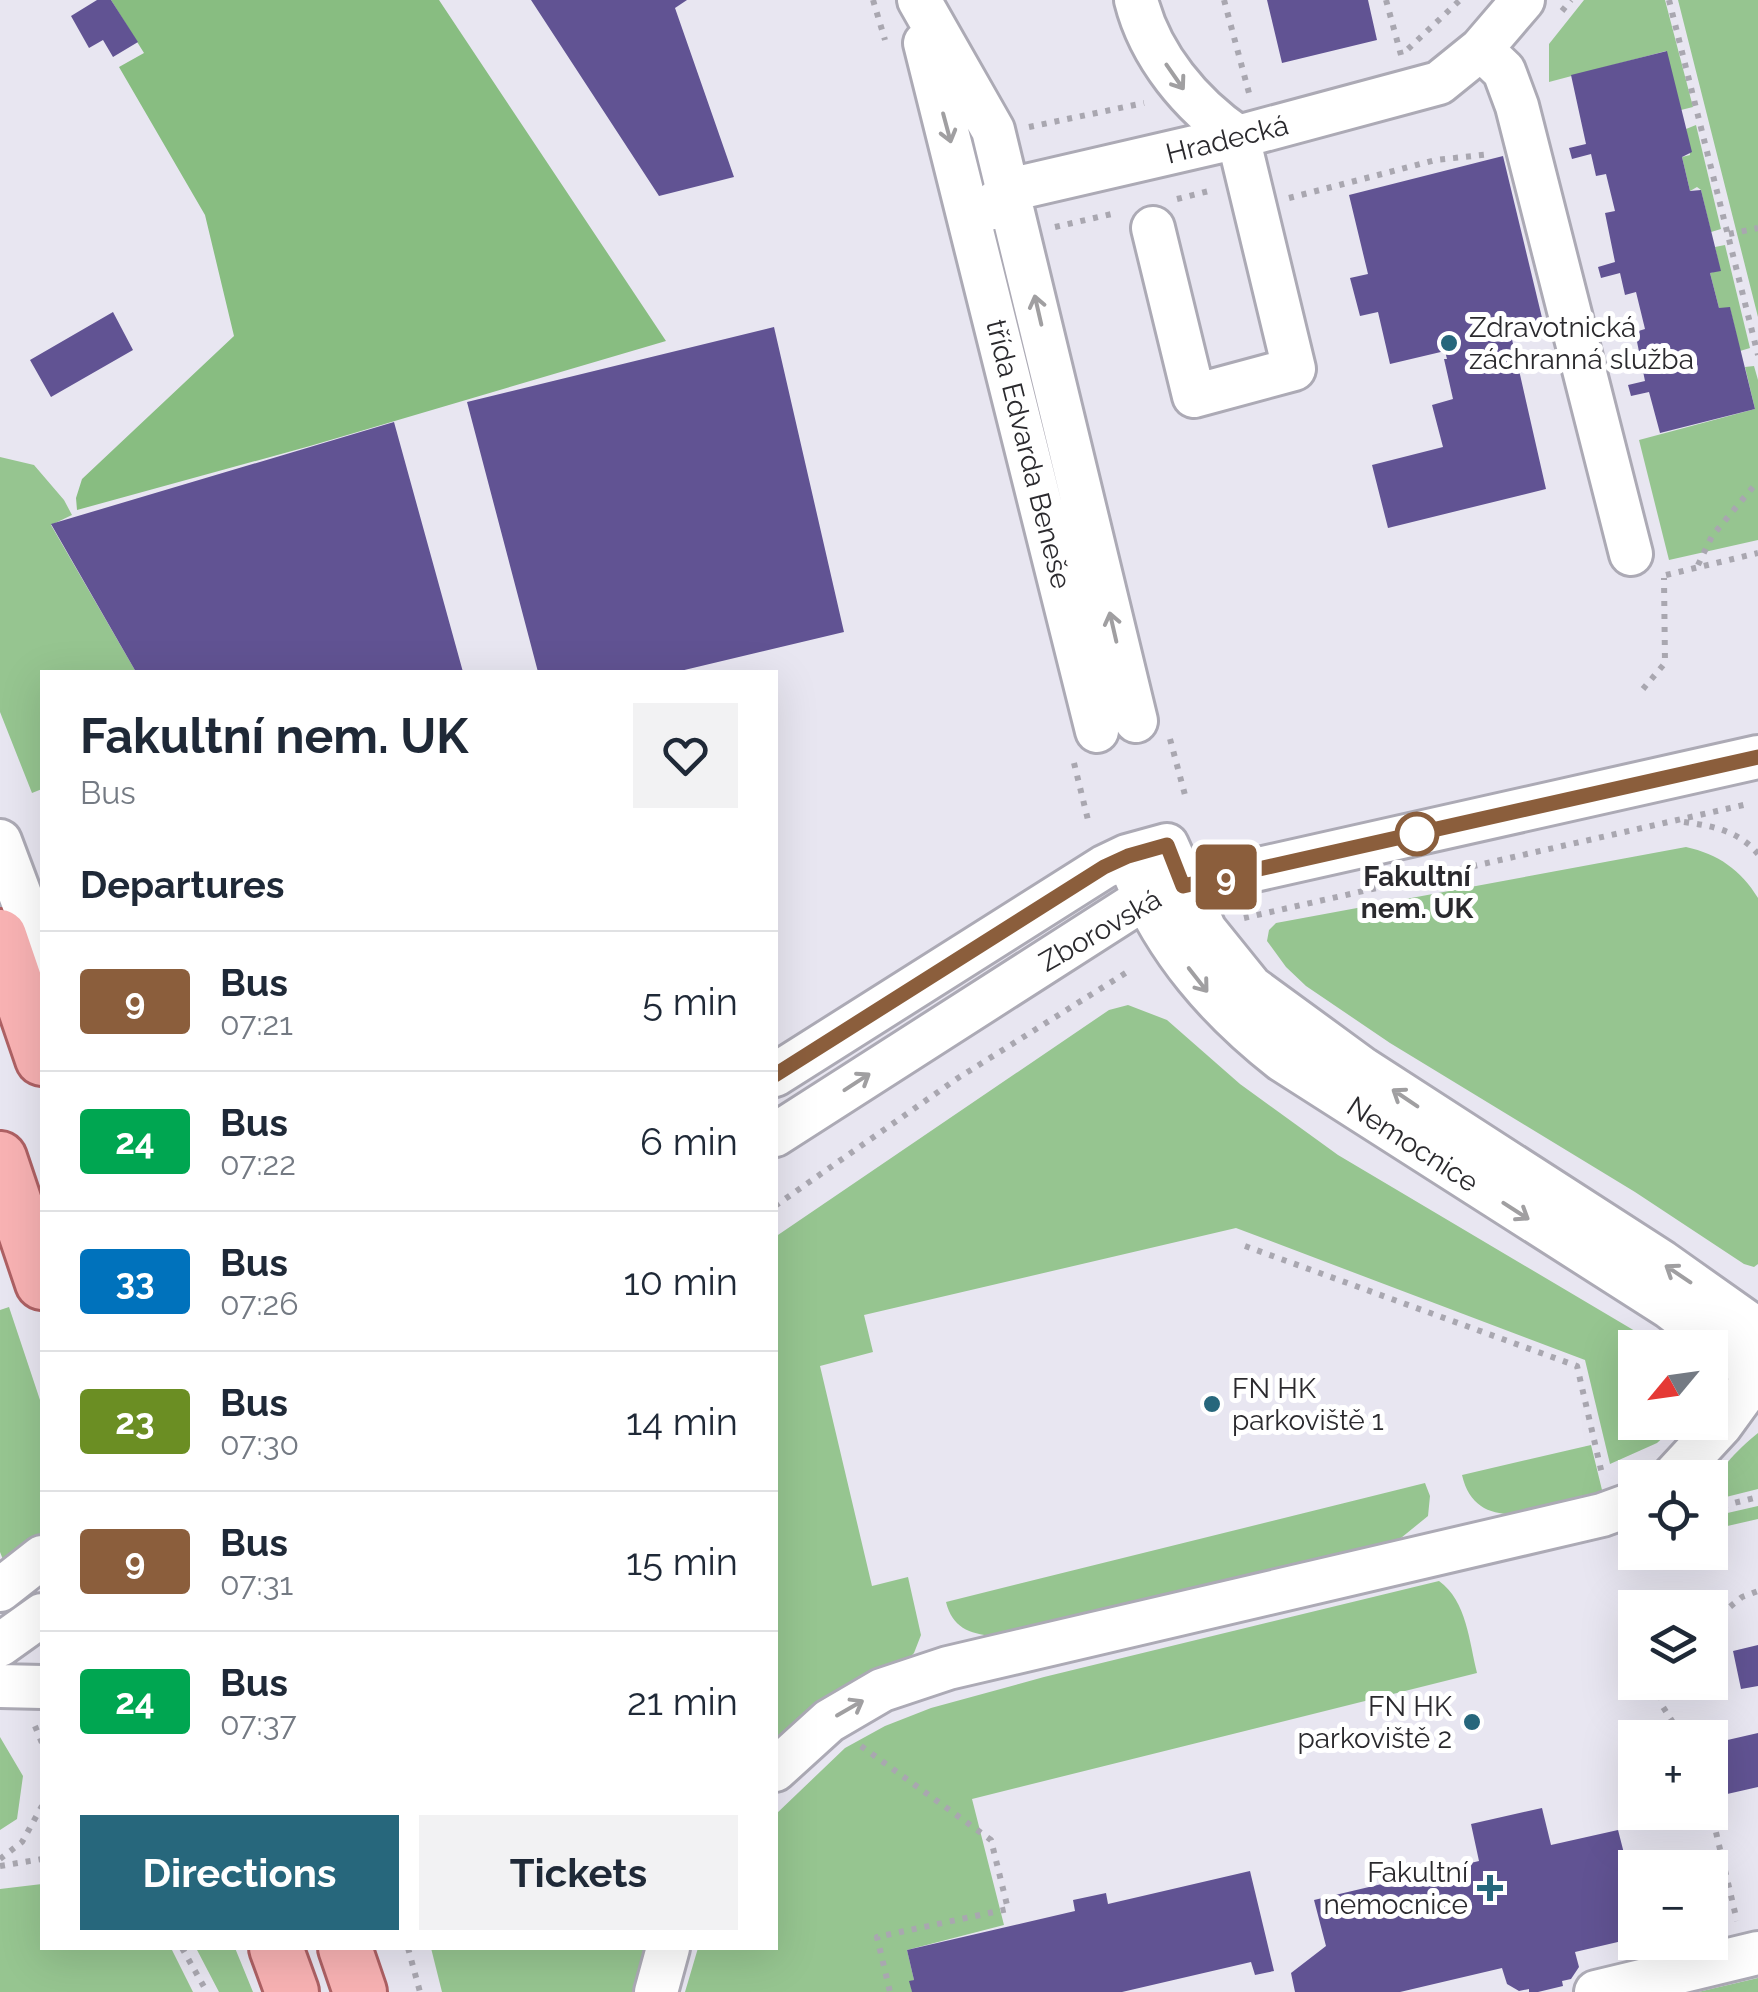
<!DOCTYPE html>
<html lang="en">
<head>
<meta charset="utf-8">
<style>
  body { margin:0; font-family:Raleway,sans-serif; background:#f2f2f3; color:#1f2937; height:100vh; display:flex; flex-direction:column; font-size:38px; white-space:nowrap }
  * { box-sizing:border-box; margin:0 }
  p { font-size:32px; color:#747a83 }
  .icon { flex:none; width:55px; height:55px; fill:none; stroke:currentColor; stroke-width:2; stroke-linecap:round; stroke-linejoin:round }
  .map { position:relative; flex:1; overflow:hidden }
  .panel { position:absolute; left:40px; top:670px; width:738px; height:1280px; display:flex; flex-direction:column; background:#fff; border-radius:0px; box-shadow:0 10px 40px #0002 }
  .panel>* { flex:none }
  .badge { padding:0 20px; border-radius:8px; font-size:35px; line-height:65px }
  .needle { width:65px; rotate:241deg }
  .buttons { position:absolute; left:1618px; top:1330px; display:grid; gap:20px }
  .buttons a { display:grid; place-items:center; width:110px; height:110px; border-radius:0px; background:#fff; box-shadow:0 10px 40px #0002; font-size:50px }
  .map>.badge { position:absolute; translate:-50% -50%; box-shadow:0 0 0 5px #fff }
  h2 { padding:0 40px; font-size:38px; line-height:90px }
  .round { display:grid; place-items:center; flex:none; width:105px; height:105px; border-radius:0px; background:#f2f2f3 }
  .summary { display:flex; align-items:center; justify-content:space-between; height:170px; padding:0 40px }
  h1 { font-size:48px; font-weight:700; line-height:75px }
  .cta { display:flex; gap:20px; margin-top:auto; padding:20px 40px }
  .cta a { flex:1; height:115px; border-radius:0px; background:#27677c; color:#fff; font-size:40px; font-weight:700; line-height:115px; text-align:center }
  .cta a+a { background:#f2f2f3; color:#1f2937 }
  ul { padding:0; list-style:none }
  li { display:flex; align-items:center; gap:30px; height:140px; padding:0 40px; border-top:2px solid #e0e1e3 }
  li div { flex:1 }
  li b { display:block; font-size:38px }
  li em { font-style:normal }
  li .badge { min-width:110px; font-weight:700; text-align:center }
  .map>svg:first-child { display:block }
</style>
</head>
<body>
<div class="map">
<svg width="1758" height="1992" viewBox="0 0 1758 1992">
  <rect width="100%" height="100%" fill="#e8e6f1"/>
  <!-- green -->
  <path fill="#96c590" d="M1584,0H1665L1693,107L1681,110L1666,51L1549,82V44Z
    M1678,0H1758V317Z
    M1696,125L1721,229L1711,232L1701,190L1697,187L1690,191L1682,157L1690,155L1686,129Z
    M1725,245L1750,348L1740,351L1730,308H1719L1710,273L1720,270L1715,247Z
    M1754,366L1758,380V540L1669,560L1639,440L1755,409L1745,367Z
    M0,457L34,465L64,500L72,515L51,525L136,672H42V789L32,793L0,712Z
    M1686,847C1718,854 1741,870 1758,898V1264L1754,1267L1744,1264L1635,1192L1390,1043L1306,986L1286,967L1267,941L1269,930L1276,923Z
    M1128,1005L1167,1020L1240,1084L1338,1155L1662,1347L1635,1348V1422L1679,1423L1657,1443L1610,1464L1585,1360L1236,1228L864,1315L873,1352L820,1366L872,1586L908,1577L921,1635L914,1653L905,1663L847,1686L775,1739V1237L1109,1010Z
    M9,1307L42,1406V1533L4,1562L0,1552V1310Z
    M1758,1433V1489L1710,1501C1710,1476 1739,1448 1758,1433Z
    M1591,1445L1603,1494C1557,1505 1477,1542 1462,1475Z
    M1425,1483L1430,1496L1428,1516L1396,1542L993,1636C969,1634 952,1627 946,1602Z
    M1758,1506V1519L1710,1530V1517Z
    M1439,1581C1467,1601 1469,1642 1477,1673L972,1799L1004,1925L907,1950L914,1980L910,1982L912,1991L917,1992H685L698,1948H775V1815L845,1748L885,1726L931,1708L1044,1677Z
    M0,1737L23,1776L17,1819L0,1830Z
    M42,1884V1948H171L193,1992H0V1889Z
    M196,1948H235L253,1992H219Z
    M431,1948H648L638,1992H442Z
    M1758,1978V1992H1698Z"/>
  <!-- forest -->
  <path fill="#88bd81" d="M111,0H439L666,341L310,446L77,510L76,498L82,479L234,336L205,215L119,67L144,53Z"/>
  <!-- building -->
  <path fill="#615393" d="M97,0H111L138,42L113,57L103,40L89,48L71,16Z
    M531,0H687L675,8L734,177L659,196Z
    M1267,0H1368L1377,40L1282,63Z
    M1667,51L1692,152L1682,157L1690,191L1701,190L1721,271L1710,273L1719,308L1730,307L1755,409L1660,433L1649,392L1631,396L1628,385L1645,381L1635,332L1645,329L1636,292L1625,295L1620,273L1601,278L1598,267L1615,262L1605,213L1615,211L1606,174L1596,176L1591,154L1572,159L1569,148L1586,144L1571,75Z
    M1503,156L1544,326L1511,335L1546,489L1388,528L1372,465L1443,447L1432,405L1453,399L1444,359H1447L1445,351L1390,364L1378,312L1360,316L1350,278L1368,274L1349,195Z
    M113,312L133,350L51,397L30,360Z
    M774,327L844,632L676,672H538L467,402Z
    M394,422L463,672H136L51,524Z
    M1758,1645V1686L1741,1689L1733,1651Z
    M1758,1733V1787L1714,1797L1710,1780V1744Z
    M1542,1808L1551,1845L1618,1830L1635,1896V1938L1575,1952L1579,1967L1571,1979L1562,1981L1563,1986L1538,1992H1529V1989L1519,1991L1507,1984L1502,1968L1400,1992H1295L1291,1973L1326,1946L1314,1900L1479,1861L1471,1824Z
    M1250,1871L1274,1971L1255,1975L1251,1962L1122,1992H912L909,1981L914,1980L907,1950L1075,1911L1073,1900L1106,1893L1108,1904Z"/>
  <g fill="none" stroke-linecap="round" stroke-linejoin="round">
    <!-- minor casing -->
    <g stroke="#acaab5" stroke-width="48">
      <path id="minor" d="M919,0L993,130L1136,721
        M1136,0C1150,56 1191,105 1238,137
        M925,43L1097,731
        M1481,49L1504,71L1517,106L1631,554
        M989,209L1009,190L1238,137L1439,83L1481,49L1523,0
        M1153,228L1194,396L1294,369L1238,137
        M0,841L42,953
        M1135,875C1167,951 1217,1009 1282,1060L1669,1307L1758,1375
        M775,1075L1104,867L1127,856L1167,845L1205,930L1251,987L1363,1069L1662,1262L1758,1330
        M775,1135L1145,898L1183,886L1758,757
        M1672,1478L1721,1425L1758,1374
        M0,1590L42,1557
        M0,1645L42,1615
        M0,1686L42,1687
        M775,1770L829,1721L882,1690L948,1668L1602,1515L1635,1503
        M656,1992L668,1948
        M1596,1992L1758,1953"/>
    </g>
    <!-- major casing -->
    <g stroke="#ae6164" stroke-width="58">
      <path id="major" d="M0,936L42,1059
        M0,1158L42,1283
        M276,1948L292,1992
        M345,1948L360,1992"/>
    </g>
    <!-- path -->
    <path stroke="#a9a7b0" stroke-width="6" stroke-dasharray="5 8" stroke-linecap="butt" d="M873,0L885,40
      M1224,0L1249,93
      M1386,0L1401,55
      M1669,0L1758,355
      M1562,11L1571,0
      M1408,49L1460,0
      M1029,127L1144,103
      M1289,198L1436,160L1491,154
      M1177,199L1213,190
      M1055,227L1116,213
      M1729,234L1758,228
      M1698,565L1712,536L1758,481
      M1666,575L1758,553
      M1643,689L1665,663L1664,578
      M1170,739L1185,795
      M1074,763L1088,820
      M1684,822C1713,826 1739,831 1758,854
      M1244,918L1748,804
      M775,1206L958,1078L1132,969
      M1245,1246L1577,1366L1602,1474
      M1710,1509L1758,1497
      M1710,1623L1742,1597L1758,1591
      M1658,1682L1663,1707L1683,1738
      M35,1726L42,1743
      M861,1746L991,1840L1008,1909L877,1937L890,1992
      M1710,1807L1737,1921
      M0,1859L22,1842L42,1806
      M0,1866L42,1859
      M182,1948L207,1992
      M408,1948L420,1992"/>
    <!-- minor -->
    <use href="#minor" stroke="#fff" stroke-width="42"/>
    <!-- major -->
    <use href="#major" stroke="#f8b2b3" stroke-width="52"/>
  </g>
  <!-- one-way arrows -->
  <defs><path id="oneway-shaft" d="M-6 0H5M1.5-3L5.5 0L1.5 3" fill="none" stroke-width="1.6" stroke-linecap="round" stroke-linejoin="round" transform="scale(2.5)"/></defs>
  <g stroke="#a09fa1">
    <use href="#oneway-shaft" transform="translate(1175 77) rotate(55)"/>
    <use href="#oneway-shaft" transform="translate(947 128) rotate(75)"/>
    <use href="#oneway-shaft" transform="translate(1038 310) rotate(-103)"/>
    <use href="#oneway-shaft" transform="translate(1113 627) rotate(-103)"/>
    <use href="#oneway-shaft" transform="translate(1198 980) rotate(52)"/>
    <use href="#oneway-shaft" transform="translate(857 1082) rotate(-33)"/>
    <use href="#oneway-shaft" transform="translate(1405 1098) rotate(-146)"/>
    <use href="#oneway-shaft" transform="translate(1516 1211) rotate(33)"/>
    <use href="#oneway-shaft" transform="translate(1678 1274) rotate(-146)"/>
    <use href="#oneway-shaft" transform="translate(850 1708) rotate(-30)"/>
  </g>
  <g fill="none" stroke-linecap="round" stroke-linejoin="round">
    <!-- line casing -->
    <g stroke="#fff" stroke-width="22">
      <path id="line" d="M775,1075L1104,867L1128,856L1167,845L1183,886L1758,757"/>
    </g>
    <!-- line -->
    <use href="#line" stroke="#8b5e3c" stroke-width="15"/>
  </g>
  <!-- markers -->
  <g fill="#27677c" stroke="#fff" stroke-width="4">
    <circle cx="1449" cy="343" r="10"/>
    <circle cx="1212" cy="1404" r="10"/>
    <circle cx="1472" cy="1722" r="10"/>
    <path d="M1485 1873h10v10h10v10h-10v10h-10v-10h-10v-10h10z"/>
  </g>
  <circle fill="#fff" stroke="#8b5e3c" stroke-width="5" cx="1417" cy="834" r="20"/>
  <g text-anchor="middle" stroke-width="10" stroke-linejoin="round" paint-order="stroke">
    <!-- street labels -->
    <g font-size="28" fill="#2b2a2e" stroke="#fff">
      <text transform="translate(1227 139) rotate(-14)" y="10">Hradecká</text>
      <text transform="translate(1029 454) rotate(76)" y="10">třída Edvarda Beneše</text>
      <text transform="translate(1100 930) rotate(-30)" y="10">Zborovská</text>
      <text transform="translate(1413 1144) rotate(33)" y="10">Nemocnice</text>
    </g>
    <!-- poi labels -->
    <g font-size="28" fill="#2b2a2e" stroke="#fff" text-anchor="start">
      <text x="1469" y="337">Zdravotnická<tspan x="1469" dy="32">záchranná služba</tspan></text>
      <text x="1232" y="1398">FN HK<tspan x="1232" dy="32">parkoviště 1</tspan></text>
      <text x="1452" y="1716" text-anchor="end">FN HK<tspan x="1452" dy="32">parkoviště 2</tspan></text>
      <text x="1468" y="1882" text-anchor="end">Fakultní<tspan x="1468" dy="32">nemocnice</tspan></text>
    </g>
    <!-- stop labels -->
    <g font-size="28" font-weight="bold" fill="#2b2a2e" stroke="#fff">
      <text x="1417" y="886">Fakultní<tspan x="1417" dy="32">nem. UK</tspan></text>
    </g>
  </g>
</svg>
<div class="buttons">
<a><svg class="needle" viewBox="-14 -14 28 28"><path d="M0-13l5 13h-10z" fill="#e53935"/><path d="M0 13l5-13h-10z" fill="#747a83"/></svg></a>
<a><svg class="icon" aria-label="locate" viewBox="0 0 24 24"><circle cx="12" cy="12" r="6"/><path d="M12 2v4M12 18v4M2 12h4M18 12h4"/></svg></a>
<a><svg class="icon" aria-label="layers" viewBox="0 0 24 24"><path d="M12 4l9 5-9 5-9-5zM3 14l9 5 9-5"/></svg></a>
<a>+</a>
<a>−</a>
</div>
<b class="badge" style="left:1226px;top:877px;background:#8b5e3c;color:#fff">9</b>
<section class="panel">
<div class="summary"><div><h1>Fakultní nem. UK</h1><p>Bus</p></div><a class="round"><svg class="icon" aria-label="heart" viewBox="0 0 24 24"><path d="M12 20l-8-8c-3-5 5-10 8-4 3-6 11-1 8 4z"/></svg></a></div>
<h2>Departures</h2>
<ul>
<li><span class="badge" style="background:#8b5e3c;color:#fff">9</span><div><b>Bus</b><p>07:21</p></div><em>5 min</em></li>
<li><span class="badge" style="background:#00a651;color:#fff">24</span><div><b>Bus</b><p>07:22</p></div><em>6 min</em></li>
<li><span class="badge" style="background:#0072bc;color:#fff">33</span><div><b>Bus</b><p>07:26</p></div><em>10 min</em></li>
<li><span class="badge" style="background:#6b8e23;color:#fff">23</span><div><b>Bus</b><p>07:30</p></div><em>14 min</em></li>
<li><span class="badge" style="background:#8b5e3c;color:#fff">9</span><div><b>Bus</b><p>07:31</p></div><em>15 min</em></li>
<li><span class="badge" style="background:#00a651;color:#fff">24</span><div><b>Bus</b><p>07:37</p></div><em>21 min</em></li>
</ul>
<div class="cta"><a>Directions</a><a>Tickets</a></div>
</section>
</div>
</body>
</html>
